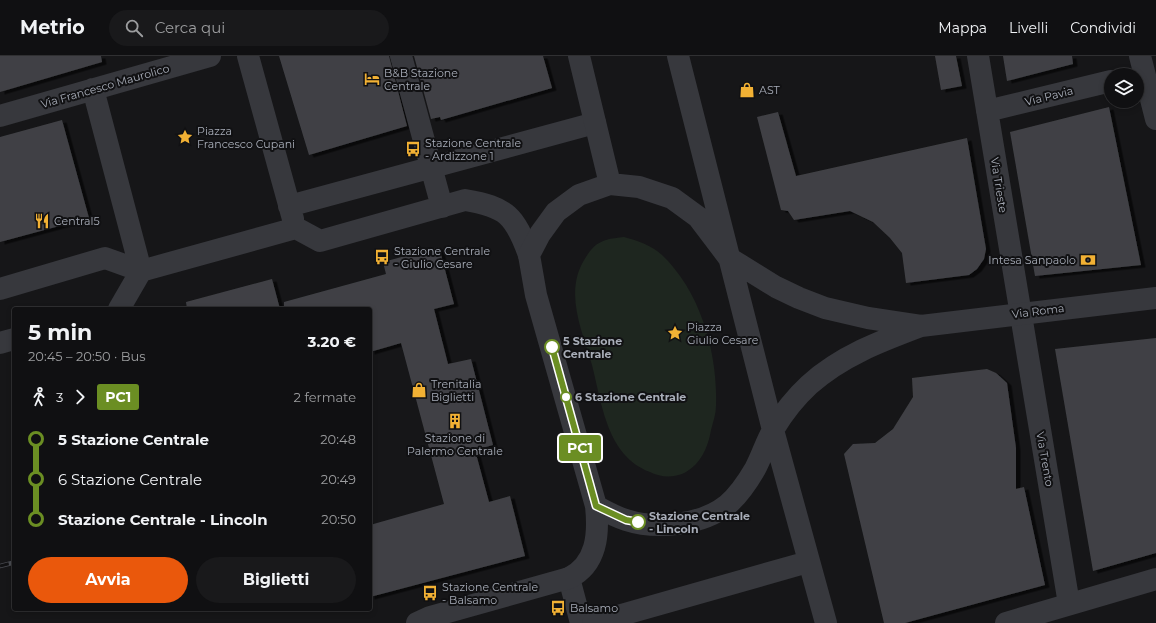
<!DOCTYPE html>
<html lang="it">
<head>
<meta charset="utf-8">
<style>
  body { margin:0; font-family:Montserrat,sans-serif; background:#19191b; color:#f1f3f6; height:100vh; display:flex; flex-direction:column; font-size:15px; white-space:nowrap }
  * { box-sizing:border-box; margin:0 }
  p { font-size:13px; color:#9c9d9f }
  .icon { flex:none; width:22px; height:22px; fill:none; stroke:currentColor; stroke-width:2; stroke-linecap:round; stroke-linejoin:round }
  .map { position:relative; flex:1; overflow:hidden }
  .drawer { position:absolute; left:12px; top:251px; width:360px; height:304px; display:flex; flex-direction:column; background:#101012; border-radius:4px; box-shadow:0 2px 6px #0003,0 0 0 1px #303032 }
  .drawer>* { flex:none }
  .badge { padding:0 8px; border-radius:3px; font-size:14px; line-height:26px }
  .fabs { position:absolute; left:1104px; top:12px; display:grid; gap:8px }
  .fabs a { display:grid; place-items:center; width:40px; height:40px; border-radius:50%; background:#101012; box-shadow:0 2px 6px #0003,0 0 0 1px #303032; font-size:20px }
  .map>.badge { position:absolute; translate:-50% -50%; box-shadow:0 0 0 2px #fff }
  .legs { display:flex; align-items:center; gap:6px; height:44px; padding:0 16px; font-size:13px }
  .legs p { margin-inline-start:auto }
  .summary { display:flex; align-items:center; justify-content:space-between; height:68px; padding:0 16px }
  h1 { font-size:22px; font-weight:700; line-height:30px }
  .action { display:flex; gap:8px; margin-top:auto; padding:8px 16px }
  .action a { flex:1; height:46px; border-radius:24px; background:#ea580c; color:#fff; font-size:16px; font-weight:700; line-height:46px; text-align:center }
  .action a+a { background:#19191b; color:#f1f3f6 }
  ul { padding:0 16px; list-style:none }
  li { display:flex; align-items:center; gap:14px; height:40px; font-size:15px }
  li i { display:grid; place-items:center; width:6px; height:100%; margin:0 5px; background:currentColor }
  li i::after { content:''; width:10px; height:10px; margin:-5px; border:3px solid; border-radius:50%; background:#101012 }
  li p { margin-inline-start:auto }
  li:first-child i { background:linear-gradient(#0000 50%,currentColor 0) }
  li:last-child i { background:linear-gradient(currentColor 50%,#0000 0) }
  header { display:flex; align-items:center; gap:24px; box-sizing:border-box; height:56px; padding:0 20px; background:#101012; border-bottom:1px solid #303032 }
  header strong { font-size:19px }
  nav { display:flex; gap:22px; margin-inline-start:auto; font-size:14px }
  .search { width:280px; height:36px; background:#19191b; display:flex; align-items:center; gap:10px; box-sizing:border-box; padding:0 14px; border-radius:22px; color:#9c9d9f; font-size:15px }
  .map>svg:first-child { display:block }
</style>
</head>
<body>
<header>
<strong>Metrio</strong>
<div class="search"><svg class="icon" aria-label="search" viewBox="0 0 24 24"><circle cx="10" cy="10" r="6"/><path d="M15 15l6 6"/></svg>Cerca qui</div>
<nav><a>Mappa</a><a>Livelli</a><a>Condividi</a></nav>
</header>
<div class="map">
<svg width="1156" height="567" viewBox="0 0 1156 567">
  <defs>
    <filter id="shadow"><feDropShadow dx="4.5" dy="2.5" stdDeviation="0" flood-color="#0009"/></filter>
  </defs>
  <rect width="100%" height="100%" fill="#161618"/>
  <!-- green -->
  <path fill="#1e261f" d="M624,181C638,185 651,189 662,199C701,236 718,298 716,350C716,358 713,366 711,374C708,392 700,410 682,418C671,422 660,421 650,416C607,400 602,348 592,309C582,274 563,235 586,201C591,193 596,187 606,184C611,182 618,182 624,181Z"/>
  <!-- building -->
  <path fill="#404145" filter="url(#shadow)" d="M0,0H101L102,6L0,36Z
    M279,0H389L407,70L309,99Z
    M414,0H543L552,32L441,64L440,61L431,63Z
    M935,0H956L962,30L941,34Z
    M1003,0H1072L1073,8L1007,25Z
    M1109,51L1141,209L1035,220L1010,76Z
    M778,56L796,120L967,82L986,193L984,203L977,213L969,219L906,227L902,197L890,182L873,166L850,155L794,164L788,155L781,154L757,61Z
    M62,64L89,162L0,186V81Z
    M439,191L454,248L434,253L448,308L471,303L493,389L475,394L489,446L510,440L525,500L370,541V469L444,448L401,287L370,296V253H284V246L386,218L383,206Z
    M272,223L280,253H187L186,246Z
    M1156,282V497L1093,515L1055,293Z
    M987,313L996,317L1007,327L1016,392V433L1024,431L1045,529L905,567H884L844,398L853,388L875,387L893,373L913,341L912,322Z"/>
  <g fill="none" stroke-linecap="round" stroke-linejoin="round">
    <!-- minor -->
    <path stroke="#37383d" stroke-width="22" d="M248,0L293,163
      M401,0L442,151
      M978,0L1069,548
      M1140,0L1156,63
      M93,33L141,215
      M987,55L1111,25
      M0,60L210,0
      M289,150L595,67
      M0,233L105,202L141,215
      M119,253L141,215L296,172L320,185L465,144C507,151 515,160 529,199
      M0,287L14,283
      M569,522L581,567
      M1006,567L1156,523"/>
    <!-- tertiary -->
    <path stroke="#37383d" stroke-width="22" d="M579,0L610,128
      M678,0L773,374L826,567
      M596,450C605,455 616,461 626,464C657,474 702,469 727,449C739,439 748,425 755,413C762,400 766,386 773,374C782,359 796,341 809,329C841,300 881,285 921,270L1156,242
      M417,567L430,561L569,522C597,508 599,478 596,450L536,239L529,199L540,178L556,156L579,139L610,128L639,131L672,142L698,161L729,202L776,231L799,242L825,252L868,262L921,270
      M593,567L808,506"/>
    <!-- rail casing -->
    <g stroke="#4a4c52" stroke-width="4.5">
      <path id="rail" d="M0,510L12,507"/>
    </g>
    <!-- rail -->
    <use href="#rail" stroke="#111113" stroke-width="3" stroke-dasharray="9" stroke-linecap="butt"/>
  </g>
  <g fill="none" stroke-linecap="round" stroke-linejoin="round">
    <!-- line-1 casing -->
    <g stroke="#fff" stroke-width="9">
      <path id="line-1" d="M552,291L596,450L626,464L638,466"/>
    </g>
    <!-- line-1 -->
    <use href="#line-1" stroke="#6b8e23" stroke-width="6"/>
  </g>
  <!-- icons -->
  <defs>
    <g id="hotel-bare" transform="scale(1.2)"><path d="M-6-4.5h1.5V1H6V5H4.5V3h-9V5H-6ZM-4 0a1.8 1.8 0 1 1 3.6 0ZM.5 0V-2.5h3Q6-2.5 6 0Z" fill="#f2b134" stroke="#111113" stroke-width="2.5" paint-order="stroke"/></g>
    <g id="shop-bare" transform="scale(1.2)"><path d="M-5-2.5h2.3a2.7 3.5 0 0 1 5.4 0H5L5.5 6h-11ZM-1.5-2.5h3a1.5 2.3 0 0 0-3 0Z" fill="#f2b134" stroke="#111113" stroke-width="2.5" paint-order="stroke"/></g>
    <g id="sight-bare" transform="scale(1.2)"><path d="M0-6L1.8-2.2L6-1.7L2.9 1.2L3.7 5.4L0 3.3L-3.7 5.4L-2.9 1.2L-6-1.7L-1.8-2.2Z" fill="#f2b134" stroke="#111113" stroke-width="2.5" paint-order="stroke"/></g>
    <g id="bus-bare" transform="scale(1.2)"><path d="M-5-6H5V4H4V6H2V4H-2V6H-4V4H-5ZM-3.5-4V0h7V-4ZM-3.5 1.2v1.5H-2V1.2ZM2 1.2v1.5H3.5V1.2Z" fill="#f2b134" stroke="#111113" stroke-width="2.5" paint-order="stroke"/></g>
    <g id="restaurant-bare" transform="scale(1.2)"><path d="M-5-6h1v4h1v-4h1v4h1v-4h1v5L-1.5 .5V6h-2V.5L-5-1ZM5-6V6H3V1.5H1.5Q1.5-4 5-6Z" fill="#f2b134" stroke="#111113" stroke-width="2.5" paint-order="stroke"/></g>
    <g id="bank-bare" transform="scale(1.2)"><path d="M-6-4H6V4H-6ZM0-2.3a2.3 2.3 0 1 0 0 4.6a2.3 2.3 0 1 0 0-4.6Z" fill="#f2b134" stroke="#111113" stroke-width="2.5" paint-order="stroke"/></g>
    <g id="building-bare" transform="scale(1.2)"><path d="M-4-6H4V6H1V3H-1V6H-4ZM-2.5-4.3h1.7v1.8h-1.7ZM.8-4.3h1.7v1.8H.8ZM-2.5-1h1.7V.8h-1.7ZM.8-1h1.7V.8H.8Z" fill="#f2b134" stroke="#111113" stroke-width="2.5" paint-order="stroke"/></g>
  </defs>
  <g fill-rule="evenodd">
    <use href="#hotel-bare" x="372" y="23"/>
    <use href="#shop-bare" x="747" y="34"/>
    <use href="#sight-bare" x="185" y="81"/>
    <use href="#bus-bare" x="413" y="93"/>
    <use href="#restaurant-bare" x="42" y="165"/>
    <use href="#bus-bare" x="382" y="201"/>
    <use href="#bank-bare" x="1088" y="204"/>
    <use href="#sight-bare" x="675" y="277"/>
    <use href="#shop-bare" x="419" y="334"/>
    <use href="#building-bare" x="455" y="365"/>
    <use href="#bus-bare" x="430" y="537"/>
    <use href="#bus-bare" x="558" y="552"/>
  </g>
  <!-- markers -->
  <g fill="#fff" stroke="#6b8e23" stroke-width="2">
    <circle cx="552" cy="291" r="7"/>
    <circle cx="566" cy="341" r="5"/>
    <circle cx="638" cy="466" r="7"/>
  </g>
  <g text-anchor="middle" stroke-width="4" stroke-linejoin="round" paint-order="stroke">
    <!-- poi labels -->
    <g font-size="11" fill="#a8adb8" stroke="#111113" text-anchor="start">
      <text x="384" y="21">B&amp;B Stazione<tspan x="384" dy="13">Centrale</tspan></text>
      <text x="759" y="38">AST</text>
      <text x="197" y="79">Piazza<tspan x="197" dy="13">Francesco Cupani</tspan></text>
      <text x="425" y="91">Stazione Centrale<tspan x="425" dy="13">- Ardizzone 1</tspan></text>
      <text x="54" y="169">Central5</text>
      <text x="394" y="199">Stazione Centrale<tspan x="394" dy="13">- Giulio Cesare</tspan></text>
      <text x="1076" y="208" text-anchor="end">Intesa Sanpaolo</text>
      <text x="687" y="275">Piazza<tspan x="687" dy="13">Giulio Cesare</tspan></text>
      <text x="431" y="332">Trenitalia<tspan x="431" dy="13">Biglietti</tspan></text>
      <text x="455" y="386" text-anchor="middle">Stazione di<tspan x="455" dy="13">Palermo Centrale</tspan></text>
      <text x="442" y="535">Stazione Centrale<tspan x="442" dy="13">- Balsamo</tspan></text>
      <text x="570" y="556">Balsamo</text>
    </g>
    <!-- street labels -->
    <g font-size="11" fill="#a8adb8" stroke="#111113">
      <text transform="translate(105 30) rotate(-16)" y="4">Via Francesco Maurolico</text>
      <text transform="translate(1049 40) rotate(-14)" y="4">Via Pavia</text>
      <text transform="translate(999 129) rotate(81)" y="4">Via Trieste</text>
      <text transform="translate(1038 255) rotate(-7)" y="4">Via Roma</text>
      <text transform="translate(1045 403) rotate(80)" y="4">Via Trento</text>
    </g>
    <!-- stop labels -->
    <g font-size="11" font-weight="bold" fill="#a8adb8" stroke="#111113" text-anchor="start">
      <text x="563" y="289">5 Stazione<tspan x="563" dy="13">Centrale</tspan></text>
      <text x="575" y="345">6 Stazione Centrale</text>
      <text x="649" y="464">Stazione Centrale<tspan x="649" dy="13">- Lincoln</tspan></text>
    </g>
  </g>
</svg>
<div class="fabs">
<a><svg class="icon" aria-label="layers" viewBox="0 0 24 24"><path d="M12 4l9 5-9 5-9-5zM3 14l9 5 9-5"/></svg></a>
</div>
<b class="badge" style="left:580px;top:392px;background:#6b8e23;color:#fff">PC1</b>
<section class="drawer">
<div class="summary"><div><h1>5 min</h1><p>20:45 – 20:50 · Bus</p></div><b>3.20 €</b></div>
<div class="legs"><svg class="icon" aria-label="walk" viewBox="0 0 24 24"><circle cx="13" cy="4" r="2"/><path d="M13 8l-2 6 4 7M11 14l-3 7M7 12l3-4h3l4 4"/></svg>3<svg class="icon" aria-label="forward" viewBox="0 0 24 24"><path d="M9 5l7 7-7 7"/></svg><b class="badge" style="background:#6b8e23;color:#fff">PC1</b><p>2 fermate</p></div>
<ul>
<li><i style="color:#6b8e23"></i><b>5 Stazione Centrale</b><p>20:48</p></li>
<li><i style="color:#6b8e23"></i><span>6 Stazione Centrale</span><p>20:49</p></li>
<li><i style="color:#6b8e23"></i><b>Stazione Centrale - Lincoln</b><p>20:50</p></li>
</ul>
<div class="action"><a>Avvia</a><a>Biglietti</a></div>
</section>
</div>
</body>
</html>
